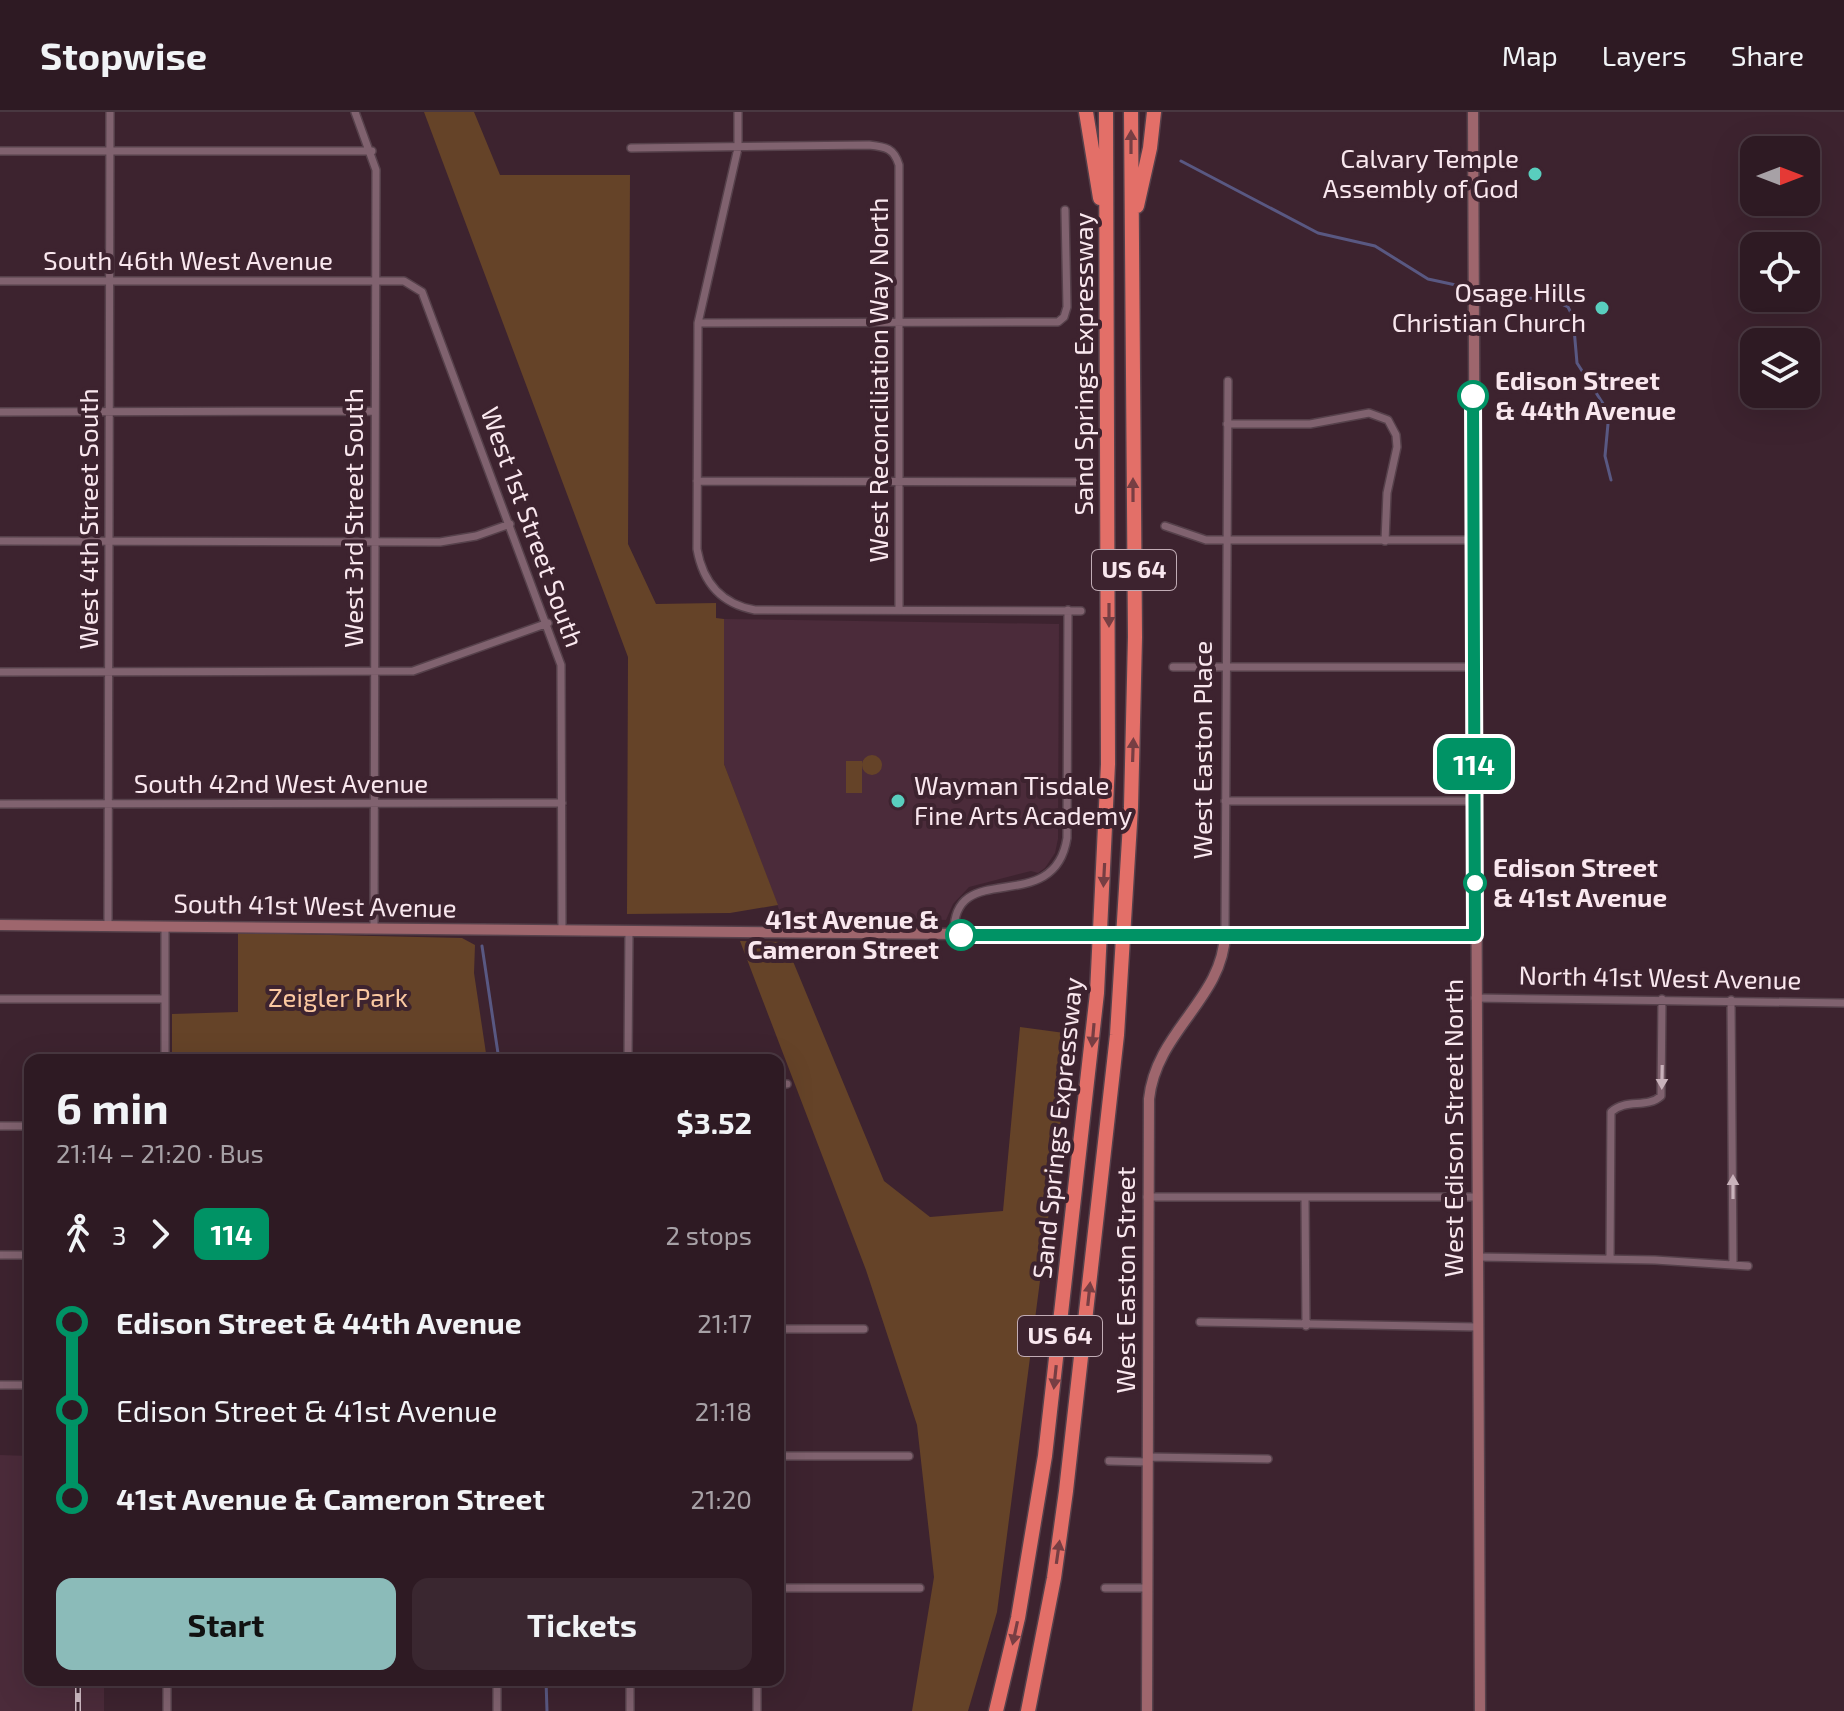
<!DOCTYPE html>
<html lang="en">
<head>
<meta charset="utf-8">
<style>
  body { margin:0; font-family:"Exo 2",sans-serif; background:#3a2730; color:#f1f3f6; height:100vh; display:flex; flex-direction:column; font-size:30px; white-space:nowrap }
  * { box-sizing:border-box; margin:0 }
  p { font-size:26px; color:#a7a1a6 }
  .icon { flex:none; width:44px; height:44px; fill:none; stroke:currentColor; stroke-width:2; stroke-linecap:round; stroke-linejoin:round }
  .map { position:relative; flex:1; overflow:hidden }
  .drawer { position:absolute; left:24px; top:942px; width:760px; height:632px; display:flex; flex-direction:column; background:#2e1a23; border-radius:16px; box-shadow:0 8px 32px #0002,0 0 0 2px #493841 }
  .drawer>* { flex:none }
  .badge { padding:0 16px; border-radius:12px; font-size:28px; line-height:52px }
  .needle { width:52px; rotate:90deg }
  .fabs { position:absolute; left:1740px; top:24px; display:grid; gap:16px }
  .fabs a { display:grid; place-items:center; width:80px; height:80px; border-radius:16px; background:#2e1a23; box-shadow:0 8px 32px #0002,0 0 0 2px #493841; font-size:40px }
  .map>.badge { position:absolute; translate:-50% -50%; box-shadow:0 0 0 4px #fff }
  .legs { display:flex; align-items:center; gap:12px; height:88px; padding:0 32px; font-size:26px }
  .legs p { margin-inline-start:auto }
  .headline { display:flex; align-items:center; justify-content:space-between; height:136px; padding:0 32px }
  h1 { font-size:44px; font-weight:700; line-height:60px }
  .cta { display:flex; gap:16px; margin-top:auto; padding:16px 32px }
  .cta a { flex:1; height:92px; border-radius:16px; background:#8bbbb9; color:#111; font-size:32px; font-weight:700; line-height:92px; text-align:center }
  .cta a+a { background:#3a2730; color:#f1f3f6 }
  ul { padding:0 32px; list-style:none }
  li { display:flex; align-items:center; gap:28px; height:88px; font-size:30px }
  li i { display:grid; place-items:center; width:12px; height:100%; margin:0 10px; background:currentColor }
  li i::after { content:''; width:20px; height:20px; margin:-10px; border:6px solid; border-radius:50%; background:#2e1a23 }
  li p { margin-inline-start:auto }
  li:first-child i { background:linear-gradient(#0000 50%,currentColor 0) }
  li:last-child i { background:linear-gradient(currentColor 50%,#0000 0) }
  header { display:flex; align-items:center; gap:48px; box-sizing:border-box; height:112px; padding:0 40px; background:#2e1a23; border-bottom:2px solid #493841 }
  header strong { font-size:38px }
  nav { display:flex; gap:44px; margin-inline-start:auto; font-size:28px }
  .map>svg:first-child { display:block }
</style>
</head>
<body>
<header>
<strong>Stopwise</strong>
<nav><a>Map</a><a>Layers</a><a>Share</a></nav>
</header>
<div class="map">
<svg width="1844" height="1599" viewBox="0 0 1844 1599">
  <rect width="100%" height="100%" fill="#3d232f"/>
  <!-- built -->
  <path fill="#4b2b3a" d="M724,507L1059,512L1058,727L1055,741L1045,756L1038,761L1031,759L969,775L953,792L946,808L780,800L724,652Z
    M0,1343L30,1344V1568H104V1599H0Z"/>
  <!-- green -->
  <path fill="#654328" d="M424,0H474L500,63H630L628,432L656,492L716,491V506L724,507V652L778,793L730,801L627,802L628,545Z
    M862 653a10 10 0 1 1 20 0a10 10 0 1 1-20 0Z
    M846,649H862V681H846Z
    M238,821L462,826L475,833L474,861L487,948H172V902L238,900Z
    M740,829L785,830L884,1069L930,1105L1003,1099L1020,915L1072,922L997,1500L968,1599H912L934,1465L917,1313L866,1158Z"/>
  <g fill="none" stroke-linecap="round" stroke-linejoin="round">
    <!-- stream -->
    <path stroke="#595882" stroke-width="3" d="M1181,49L1318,121L1375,134L1428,167L1465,175
      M1480,175L1498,185L1550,187L1568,195L1573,205L1577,251L1609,301L1605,344L1611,368
      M482,834L499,948
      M546,1568L547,1599"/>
    <!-- street casing -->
    <g stroke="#56414b" stroke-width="10">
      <path id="street" d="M355,0L376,58L374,817
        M738,0V36L698,211L697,437C703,471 721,492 755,498L1081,499
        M631,36L869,33C886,35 894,36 899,53V498
        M0,39H372
        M0,169H404L422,180L561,553L562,819
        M698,211L1058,210L1064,205L1067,195L1065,98
        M0,300L374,299
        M1227,312H1310L1369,301L1388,308L1396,323L1397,335L1387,381L1385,429
        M697,369L1087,370
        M1165,414L1206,428H1473
        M0,429L440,430L476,424L510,412
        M1173,555H1473
        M0,560L413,559L548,511
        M1225,689H1474
        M0,692L562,691
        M108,814L110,0
        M165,814V948
        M1225,822L1228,269
        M954,823C951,743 1054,808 1067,726L1068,498
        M1475,886L1844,891
        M0,887H165
        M1731,888L1733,1153
        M628,948L629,819
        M778,972H787
        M0,1014H30
        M1147,1085H1476
        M1305,1085L1306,1214
        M0,1143H30
        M1477,1145L1655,1148L1748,1154
        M1610,1147L1611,1000C1626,986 1647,997 1661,984L1662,887
        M1200,1210L1477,1215
        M778,1217H864
        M0,1273H30
        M778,1344H909
        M1148,1345L1268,1347
        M1109,1349L1148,1350
        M778,1476H920
        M1105,1476H1147
        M757,1568V1599
        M167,1599V1568
        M497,1599V1568
        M630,1599V1568"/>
    </g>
    <!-- secondary casing -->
    <g stroke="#56414b" stroke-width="13">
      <path id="secondary" d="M1473,0L1480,1599
        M0,813L1067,823
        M1162,822L1475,823
        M1147,1599L1149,987C1156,919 1223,887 1225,822"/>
    </g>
    <!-- highway casing -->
    <g stroke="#56414b" stroke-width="17">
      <path id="highway" d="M1086,0L1100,86
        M1137,94L1150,36L1154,0
        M996,1599L1018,1506L1045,1344L1097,881L1108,652L1106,0
        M1028,1599L1054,1466L1066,1379L1117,923L1131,695L1135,525L1131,0"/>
    </g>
    <!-- street -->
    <use href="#street" stroke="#80626f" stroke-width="7"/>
    <!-- secondary -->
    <use href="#secondary" stroke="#9e666d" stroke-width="10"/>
    <!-- highway -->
    <use href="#highway" stroke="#e36f68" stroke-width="14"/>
    <!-- rail casing -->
    <g stroke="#cfbbc4" stroke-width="6">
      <path id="rail" d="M78,1599V1568"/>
    </g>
    <!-- rail -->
    <use href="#rail" stroke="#3d232f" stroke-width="3" stroke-dasharray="9" stroke-linecap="butt"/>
    <!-- secondary-bridge casing -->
    <g stroke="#56414b" stroke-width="13" stroke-linecap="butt">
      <path id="secondary-bridge" d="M1067,823L1162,822"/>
    </g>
    <!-- secondary-bridge -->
    <use href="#secondary-bridge" stroke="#9e666d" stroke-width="10"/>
  </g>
  <!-- one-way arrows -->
  <defs><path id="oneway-solid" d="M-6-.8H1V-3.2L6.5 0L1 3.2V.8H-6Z" transform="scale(2)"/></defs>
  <g fill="#773e43">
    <use href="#oneway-solid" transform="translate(1131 30) rotate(-90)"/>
    <use href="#oneway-solid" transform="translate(1133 378) rotate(-90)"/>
    <use href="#oneway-solid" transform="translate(1109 503) rotate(90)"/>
    <use href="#oneway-solid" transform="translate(1133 638) rotate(-88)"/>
    <use href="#oneway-solid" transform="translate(1104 763) rotate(93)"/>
    <use href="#oneway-solid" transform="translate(1093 923) rotate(95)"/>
    <use href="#oneway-solid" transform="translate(1089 1182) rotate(-84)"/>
    <use href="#oneway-solid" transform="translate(1055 1265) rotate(96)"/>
    <use href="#oneway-solid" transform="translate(1058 1440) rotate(-82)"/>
    <use href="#oneway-solid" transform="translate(1015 1521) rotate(102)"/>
  </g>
  <g fill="#c9b2bb">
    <use href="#oneway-solid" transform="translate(1662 965) rotate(91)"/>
    <use href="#oneway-solid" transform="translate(1733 1075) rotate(-90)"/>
  </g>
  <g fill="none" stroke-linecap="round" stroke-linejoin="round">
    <!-- line-1 casing -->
    <g stroke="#fff" stroke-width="18">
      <path id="line-1" d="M961,823H1475L1473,284"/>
    </g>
    <!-- line-1 -->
    <use href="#line-1" stroke="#009365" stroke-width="12"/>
  </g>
  <!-- markers -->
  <g fill="#59cebe" stroke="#3d232f" stroke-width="3">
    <circle cx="1535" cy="62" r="8"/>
    <circle cx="1602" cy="196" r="8"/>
    <circle cx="898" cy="689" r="8"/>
  </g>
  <g fill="#fff" stroke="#009365" stroke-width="4">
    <circle cx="1473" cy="284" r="14"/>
    <circle cx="1475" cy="771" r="10"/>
    <circle cx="961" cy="823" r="14"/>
  </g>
  <g text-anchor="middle" stroke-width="8" stroke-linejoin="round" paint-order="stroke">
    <!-- shield labels -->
    <g fill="#3d232f" stroke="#c1acb5" stroke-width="2">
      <rect x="1092" y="438" width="84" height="40" rx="6"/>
      <rect x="1018" y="1204" width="84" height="40" rx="6"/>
    </g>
    <g font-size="24" font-weight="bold" fill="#f9e7ee">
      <text x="1134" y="466">US 64</text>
      <text x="1060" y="1232">US 64</text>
    </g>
    <!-- poi labels -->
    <g font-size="26" fill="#f9e7ee" stroke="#3d232f" text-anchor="end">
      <text x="1519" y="56">Calvary Temple<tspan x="1519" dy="30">Assembly of God</tspan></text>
      <text x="1586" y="190">Osage Hills<tspan x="1586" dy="30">Christian Church</tspan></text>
      <text x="914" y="683" text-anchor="start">Wayman Tisdale<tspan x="914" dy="30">Fine Arts Academy</tspan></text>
    </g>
    <!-- street labels -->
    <g font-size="26" fill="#f9e7ee" stroke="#3d232f">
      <text x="188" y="158">South 46th West Avenue</text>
      <text transform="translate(1084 252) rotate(-90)" y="9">Sand Springs Expressway</text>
      <text transform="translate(879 268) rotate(-90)" y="9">West Reconciliation Way North</text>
      <text transform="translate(354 406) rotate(-90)" y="9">West 3rd Street South</text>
      <text transform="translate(89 407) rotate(-90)" y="9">West 4th Street South</text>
      <text transform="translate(532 415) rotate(70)" y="9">West 1st Street South</text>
      <text transform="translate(1203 638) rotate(-90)" y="9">West Easton Place</text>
      <text x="281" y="681">South 42nd West Avenue</text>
      <text transform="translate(315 794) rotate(1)" y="9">South 41st West Avenue</text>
      <text transform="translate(1660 866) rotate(1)" y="9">North 41st West Avenue</text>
      <text transform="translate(1058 1016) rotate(-84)" y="9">Sand Springs Expressway</text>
      <text transform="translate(1454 1016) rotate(-90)" y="9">West Edison Street North</text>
      <text transform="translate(1126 1168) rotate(-90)" y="9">West Easton Street</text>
    </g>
    <!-- stop labels -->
    <g font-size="26" font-weight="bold" fill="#f9e7ee" stroke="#3d232f" text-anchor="start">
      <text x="1495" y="278">Edison Street<tspan x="1495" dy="30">&amp; 44th Avenue</tspan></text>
      <text x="1493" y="765">Edison Street<tspan x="1493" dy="30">&amp; 41st Avenue</tspan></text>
      <text x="939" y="817" text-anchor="end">41st Avenue &amp;<tspan x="939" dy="30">Cameron Street</tspan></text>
    </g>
    <!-- park labels -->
    <g font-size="26" fill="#fbc8a1" stroke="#3d232f">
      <text x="338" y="895">Zeigler Park</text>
    </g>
  </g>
</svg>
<div class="fabs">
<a><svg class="needle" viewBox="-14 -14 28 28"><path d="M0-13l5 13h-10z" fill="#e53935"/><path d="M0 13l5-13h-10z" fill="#a7a1a6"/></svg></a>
<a><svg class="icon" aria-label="locate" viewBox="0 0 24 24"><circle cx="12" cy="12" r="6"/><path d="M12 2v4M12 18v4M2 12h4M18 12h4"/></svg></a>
<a><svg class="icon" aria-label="layers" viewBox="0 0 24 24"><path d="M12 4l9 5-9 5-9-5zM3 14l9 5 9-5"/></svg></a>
</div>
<b class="badge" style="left:1474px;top:652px;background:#009365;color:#fff">114</b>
<section class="drawer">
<div class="headline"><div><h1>6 min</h1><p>21:14 – 21:20 · Bus</p></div><b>$3.52</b></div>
<div class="legs"><svg class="icon" aria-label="walk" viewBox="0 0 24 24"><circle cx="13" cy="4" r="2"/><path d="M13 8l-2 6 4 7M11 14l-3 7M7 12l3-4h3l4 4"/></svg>3<svg class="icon" aria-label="forward" viewBox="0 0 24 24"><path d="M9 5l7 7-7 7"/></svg><b class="badge" style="background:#009365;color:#fff">114</b><p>2 stops</p></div>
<ul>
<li><i style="color:#009365"></i><b>Edison Street &amp; 44th Avenue</b><p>21:17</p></li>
<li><i style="color:#009365"></i><span>Edison Street &amp; 41st Avenue</span><p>21:18</p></li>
<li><i style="color:#009365"></i><b>41st Avenue &amp; Cameron Street</b><p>21:20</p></li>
</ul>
<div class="cta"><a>Start</a><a>Tickets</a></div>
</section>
</div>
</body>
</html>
